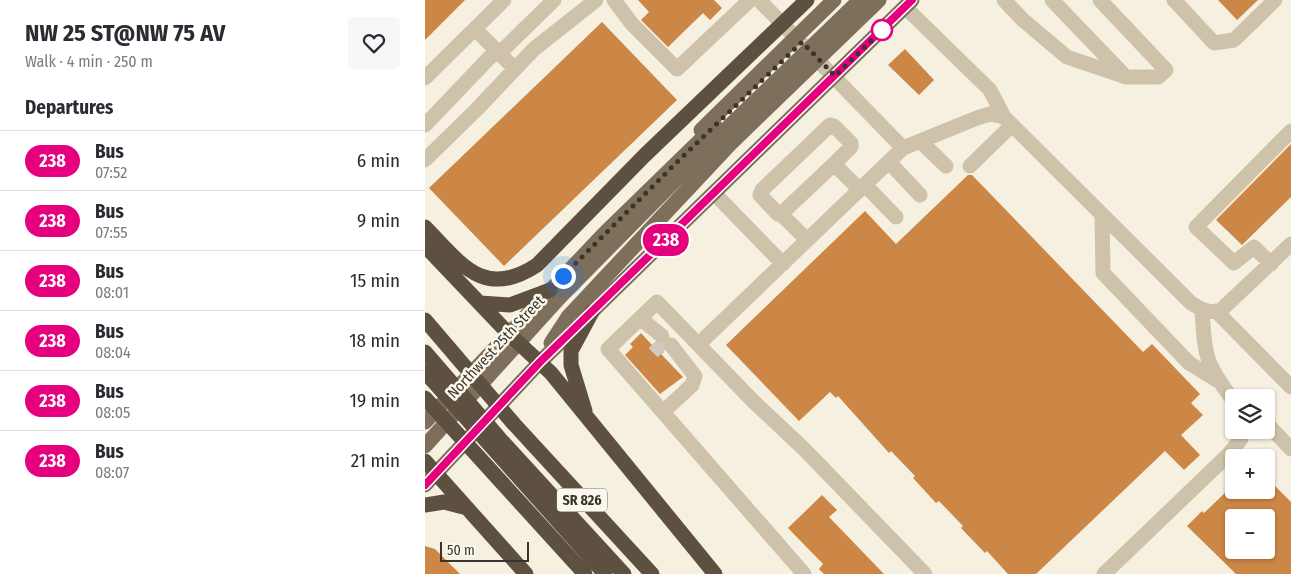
<!DOCTYPE html>
<html lang="en">
<head>
<meta charset="utf-8">
<style>
  body { margin:0; font-family:"Fira Sans Condensed",sans-serif; background:#f7f7f7; color:#2b2b33; height:100vh; display:flex; flex-direction:column; font-size:19px; white-space:nowrap }
  * { box-sizing:border-box; margin:0 }
  p { font-size:16px; color:#7c7c81 }
  .icon { flex:none; width:28px; height:28px; fill:none; stroke:currentColor; stroke-width:2; stroke-linecap:round; stroke-linejoin:round }
  .map { position:relative; flex:1; overflow:hidden }
  .side { display:flex; flex-direction:column; background:#fff; width:425px }
  .side>* { flex:none }
  .badge { padding:0 10px; border-radius:16px; font-size:18px; line-height:32px }
  .controls { position:absolute; left:800px; top:389px; display:grid; gap:10px }
  .controls a { display:grid; place-items:center; width:50px; height:50px; border-radius:5px; background:#fff; box-shadow:0 1px 4px #0004; font-size:25px }
  .scale { position:absolute; left:15px; bottom:12px; width:89px; box-sizing:border-box; padding-left:5px; border:2px solid #3b342a; border-top:0; font-size:14px; line-height:18px; white-space:nowrap; color:#3b342a; -webkit-text-stroke:4px #fbf8ed; paint-order:stroke }
  .you { position:absolute; width:25px; height:25px; margin:-12px; border:4px solid #fff; border-radius:50%; background:#1a73e8; box-shadow:0 0 0 8px #1a73e833 }
  .map>.badge { position:absolute; translate:-50% -50%; box-shadow:0 0 0 2px #fff }
  h2 { padding:0 25px; font-size:19px; line-height:45px }
  .round { display:grid; place-items:center; flex:none; width:52px; height:52px; border-radius:5px; background:#f7f7f7 }
  .summary { display:flex; align-items:center; justify-content:space-between; height:85px; padding:0 25px }
  h1 { font-size:24px; font-weight:700; line-height:38px }
  ul { padding:0; list-style:none }
  li { display:flex; align-items:center; gap:15px; height:60px; padding:0 25px; border-top:1px solid #e1e1e2 }
  li div { flex:1 }
  li b { display:block; font-size:19px }
  li em { font-style:normal }
  li .badge { min-width:55px; font-weight:700; text-align:center }
  main { display:flex; flex:1; min-height:0 }
  .map>svg:first-child { display:block }
</style>
</head>
<body>
<main>
<section class="side">
<div class="summary"><div><h1>NW 25 ST@NW 75 AV</h1><p>Walk · 4 min · 250 m</p></div><a class="round"><svg class="icon" aria-label="heart" viewBox="0 0 24 24"><path d="M12 20l-8-8c-3-5 5-10 8-4 3-6 11-1 8 4z"/></svg></a></div>
<h2>Departures</h2>
<ul>
<li><span class="badge" style="background:#e6007e;color:#fff">238</span><div><b>Bus</b><p>07:52</p></div><em>6 min</em></li>
<li><span class="badge" style="background:#e6007e;color:#fff">238</span><div><b>Bus</b><p>07:55</p></div><em>9 min</em></li>
<li><span class="badge" style="background:#e6007e;color:#fff">238</span><div><b>Bus</b><p>08:01</p></div><em>15 min</em></li>
<li><span class="badge" style="background:#e6007e;color:#fff">238</span><div><b>Bus</b><p>08:04</p></div><em>18 min</em></li>
<li><span class="badge" style="background:#e6007e;color:#fff">238</span><div><b>Bus</b><p>08:05</p></div><em>19 min</em></li>
<li><span class="badge" style="background:#e6007e;color:#fff">238</span><div><b>Bus</b><p>08:07</p></div><em>21 min</em></li>
</ul>
</section>
<div class="map">
<svg width="866" height="574" viewBox="0 0 866 574">
  <rect width="100%" height="100%" fill="#f5f0e0"/>
  <!-- building -->
  <path fill="#cc8646" fill-rule="evenodd" d="M0,0H40L0,40Z
    M213,0H289L297,8L285,20L278,13L243,47L216,20L224,12Z
    M793,0H833L812,20Z
    M177,22L252,100L79,266L4,188Z
    M480,49L509,80L494,95L463,65Z
    M866,144V197L817,245L791,220Z
    M543,175H547L718,352L727,344L775,394L766,403L778,415L756,435L775,455L759,470L740,451L611,574H583L562,551L560,553L536,528L538,526L514,501L511,503L488,478L490,476L466,451L464,453L413,396L411,398L405,392L374,421L301,345L440,211L471,244Z
    M216,333L227,345L230,343L237,345L239,352L236,354L258,377L235,394L200,355L208,347L205,344Z
    M841,477L866,502V574H811L762,526L777,511L779,513L803,490H841ZM809,518H841V550H809Z
    M397,495L412,510L404,517L459,574H399L394,569L398,564L363,528Z
    M0,546L10,549L35,574H0Z"/>
  <g fill="none" stroke-linecap="round" stroke-linejoin="round">
    <!-- minor-tunnel -->
    <path stroke="#d0cabc" stroke-width="15" stroke-dasharray="15 8" stroke-linecap="butt" d="M229,343L238,352"/>
    <!-- minor -->
    <path stroke="#cec3aa" stroke-width="15" d="M189,0L207,24L252,69L325,0
      M334,0L478,148
      M579,0L598,20L642,57L701,77H733L741,70L675,0
      M627,0L699,75
      M749,0L789,43L809,40L850,0
      M480,7L565,90L579,117
      M50,29L90,69
      M0,78L79,0
      M0,125L65,57L80,48L129,0
      M495,141L521,166
      M0,160L52,109L109,49L171,0
      M464,162L495,195
      M409,164L356,214H353L335,195L337,190L405,125L409,126L426,143V147L409,164L435,190
      M545,166L587,125
      M440,185L471,217
      M289,193L358,264
      M356,214L382,240
      M677,215L678,273L764,363L793,381
      M846,264L829,247L809,263L771,227L866,131
      M777,310C780,356 780,364 809,401
      M791,311L866,387
      M215,318L237,336
      M275,343L478,148L552,118L565,114L579,117L766,303C777,310 783,313 795,311L866,244
      M238,412L267,385L270,376L246,345
      M841,426L845,427L866,449
      M379,574L183,349L232,302L329,402L379,449L500,574
      M679,574L804,454L816,439V430"/>
    <!-- major -->
    <path stroke="#7e6f5b" stroke-width="15" d="M276,130L409,0
      M126,343L143,317L305,144L454,0
      M0,422L179,234L290,126
      M0,446L135,297L289,141L435,0
      M0,485L115,362L487,0"/>
    <!-- highway -->
    <path stroke="#5d5041" stroke-width="15" d="M0,227C36,264 59,300 112,265L220,155L382,0
      M0,246L83,333L126,373L290,574
      M55,303L85,305L125,290
      M0,320L89,424L227,574
      M0,352L75,439L199,574
      M0,372L180,574
      M0,398L160,574
      M160,411L146,365V351L167,312
      M0,461L101,574
      M0,505L19,502L42,508"/>
  </g>
  <g fill="none" stroke-linecap="round" stroke-linejoin="round">
    <!-- line casing -->
    <g stroke="#fff" stroke-width="11">
      <path id="line" d="M0,485L115,362L487,0"/>
    </g>
    <!-- line -->
    <use href="#line" stroke="#e6007e" stroke-width="8"/>
    <!-- walk -->
    <path stroke="#3b342a" stroke-width="5" stroke-dasharray="0 9" d="M138,276L249,165L377,42L410,76L457,30"/>
  </g>
  <!-- markers -->
  <circle fill="#fff" stroke="#e6007e" stroke-width="2.5" cx="457" cy="30" r="10"/>
  <g text-anchor="middle" stroke-width="5" stroke-linejoin="round" paint-order="stroke">
    <!-- shield labels -->
    <rect fill="#fbf8ed" stroke="#756f64" stroke-width="1" x="132" y="488.5" width="50" height="23" rx="4"/>
    <g font-size="14" font-weight="bold" fill="#3b342a">
      <text x="157" y="505">SR 826</text>
    </g>
    <!-- street labels -->
    <g font-size="15" fill="#3b342a" stroke="#fbf8ed">
      <text transform="translate(71 347) rotate(-47)" y="5">Northwest 25th Street</text>
    </g>
  </g>
</svg>
<div class="controls">
<a><svg class="icon" aria-label="layers" viewBox="0 0 24 24"><path d="M12 4l9 5-9 5-9-5zM3 14l9 5 9-5"/></svg></a>
<a>+</a>
<a>−</a>
</div>
<div class="scale">50 m</div>
<div class="you" style="left:138px;top:276px"></div>
<b class="badge" style="left:241px;top:240px;background:#e6007e;color:#fff">238</b>
</div>
</main>
</body>
</html>
